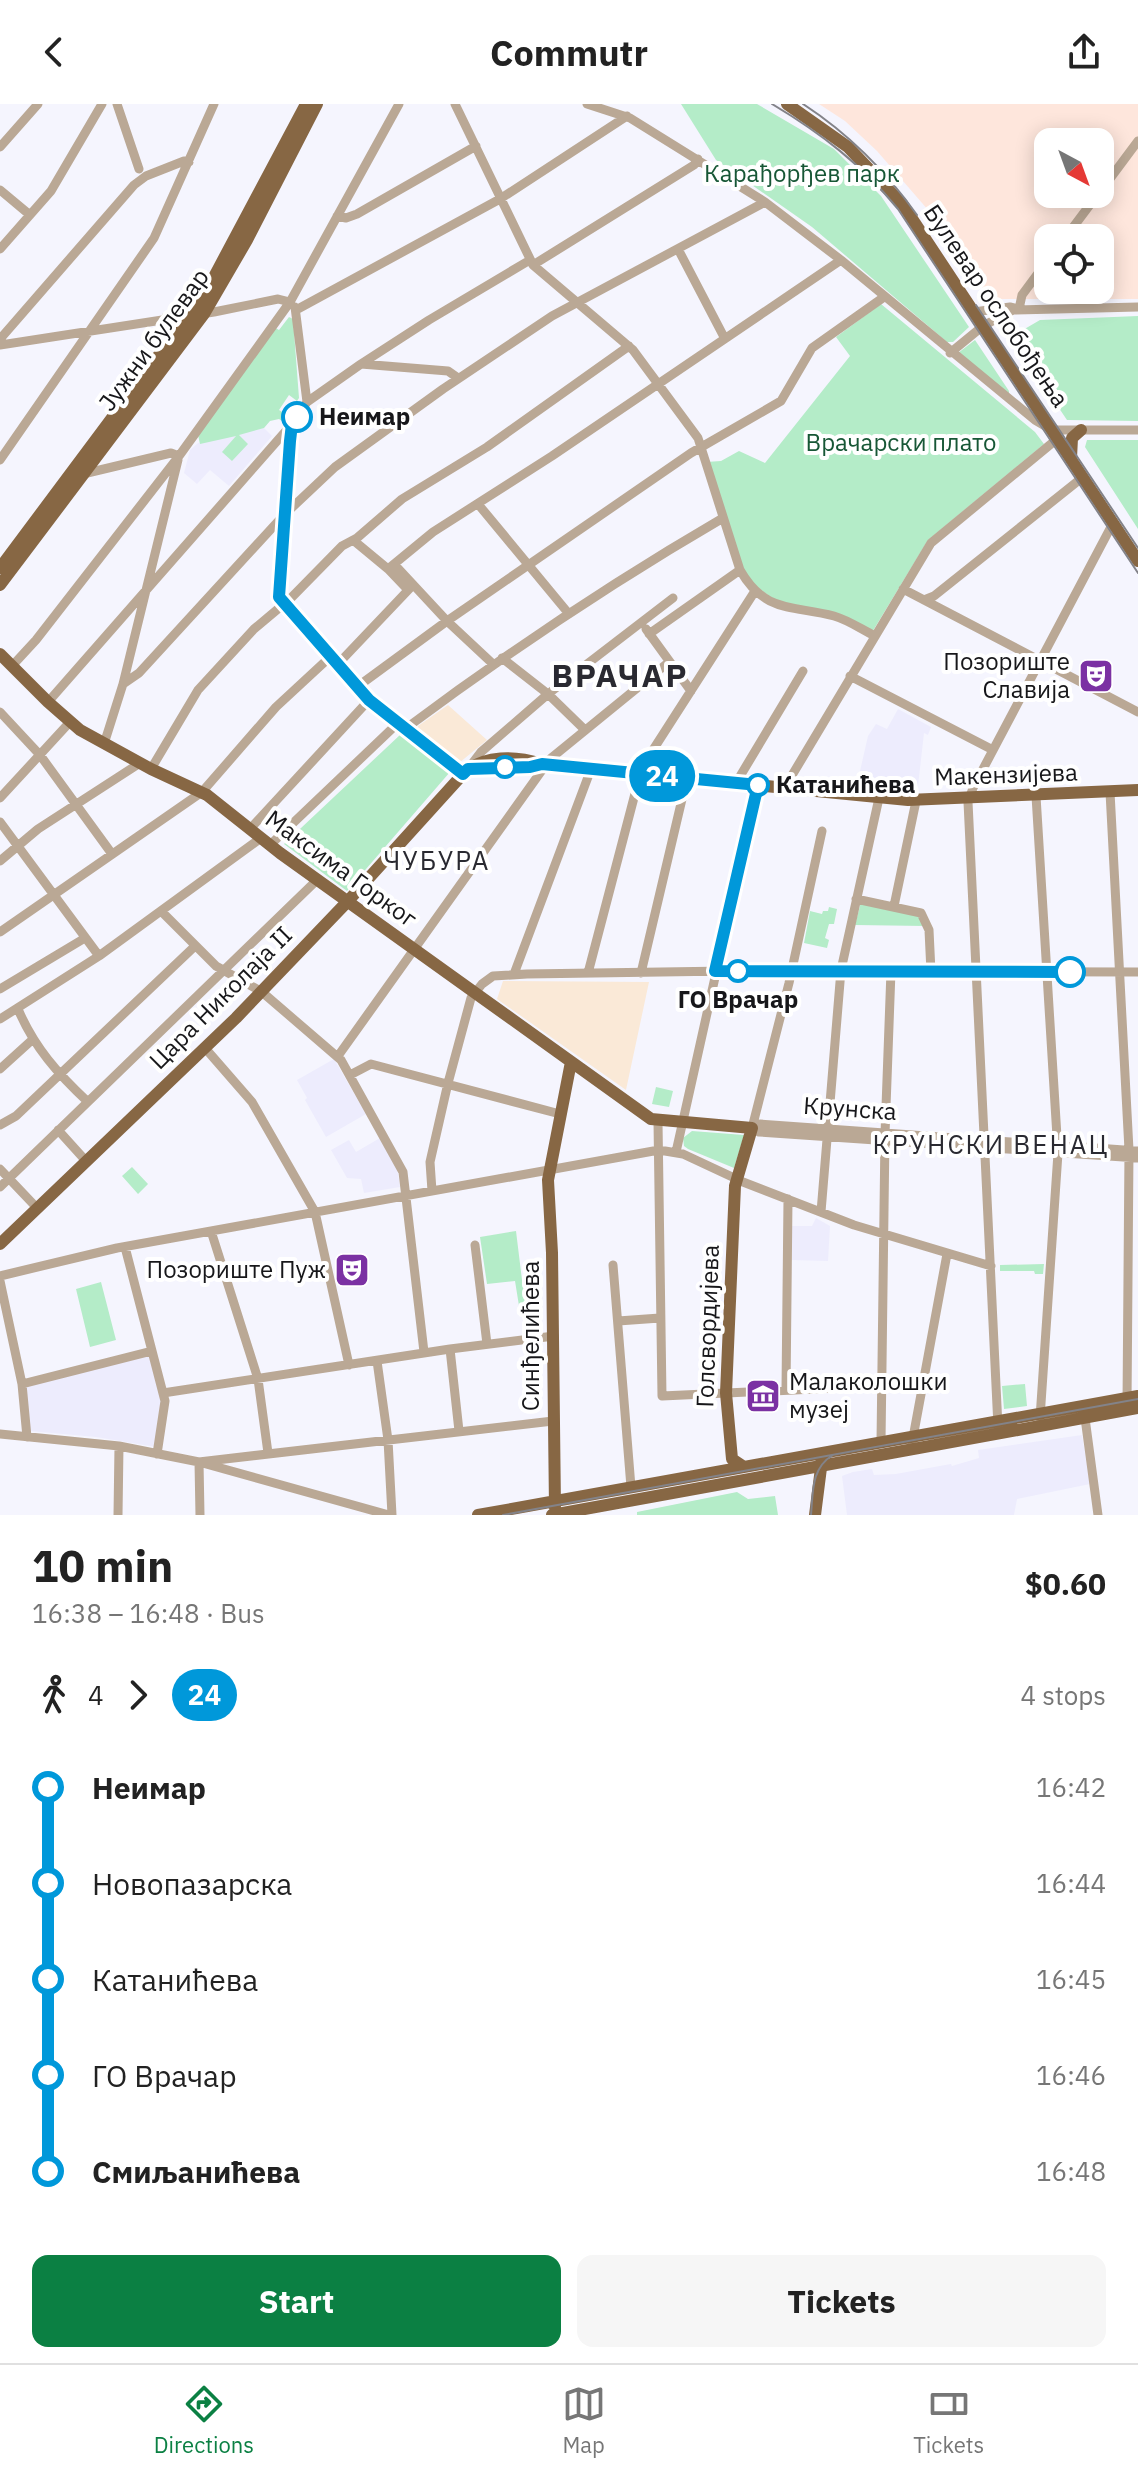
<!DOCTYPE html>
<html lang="en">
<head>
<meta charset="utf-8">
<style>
  body { margin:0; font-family:"IBM Plex Sans",sans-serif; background:#f6f6f6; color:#222; height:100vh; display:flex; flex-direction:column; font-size:30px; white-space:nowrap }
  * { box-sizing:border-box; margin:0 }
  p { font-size:26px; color:#767676 }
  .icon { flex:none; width:44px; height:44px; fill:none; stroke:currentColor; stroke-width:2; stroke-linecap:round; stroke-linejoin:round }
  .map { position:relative; height:1411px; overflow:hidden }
  .sheet { display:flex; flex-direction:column; background:#fff; flex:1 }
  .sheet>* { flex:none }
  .badge { padding:0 16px; border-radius:26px; font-size:28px; line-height:52px }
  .needle { width:52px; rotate:139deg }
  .tools { position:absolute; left:1034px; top:24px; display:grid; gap:16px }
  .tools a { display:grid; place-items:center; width:80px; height:80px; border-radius:16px; background:#fff; box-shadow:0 4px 20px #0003; font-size:40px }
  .map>.badge { position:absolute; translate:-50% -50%; box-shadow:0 0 0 4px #fff }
  .legs { display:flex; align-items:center; gap:12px; height:88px; padding:0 32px; font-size:26px }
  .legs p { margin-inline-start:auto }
  .summary { display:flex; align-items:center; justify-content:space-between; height:136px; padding:0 32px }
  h1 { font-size:44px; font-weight:700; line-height:60px }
  .primary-button { display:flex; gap:16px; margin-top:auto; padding:16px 32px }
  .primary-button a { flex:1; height:92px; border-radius:16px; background:#0b8043; color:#fff; font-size:32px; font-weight:700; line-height:92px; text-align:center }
  .primary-button a+a { background:#f6f6f6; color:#222 }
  ul { padding:0 32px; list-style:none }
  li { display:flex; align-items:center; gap:28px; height:96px; font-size:30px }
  li i { display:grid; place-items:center; width:12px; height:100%; margin:0 10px; background:currentColor }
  li i::after { content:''; width:20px; height:20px; margin:-10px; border:6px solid; border-radius:50%; background:#fff }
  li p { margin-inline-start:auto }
  li:first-child i { background:linear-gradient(#0000 50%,currentColor 0) }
  li:last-child i { background:linear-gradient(currentColor 50%,#0000 0) }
  header { display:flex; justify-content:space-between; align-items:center; height:104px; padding:0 32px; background:#fff; font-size:36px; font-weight:700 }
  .tab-bar { display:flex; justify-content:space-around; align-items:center; height:112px; border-top:2px solid #e0e0e0; background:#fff; font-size:22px; color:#767676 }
  .tab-bar a { display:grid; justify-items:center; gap:4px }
  .tab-bar .current { color:#0b8043 }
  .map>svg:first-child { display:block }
</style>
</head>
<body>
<header><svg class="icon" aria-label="back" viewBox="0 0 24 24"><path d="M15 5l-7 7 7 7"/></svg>Commutr<svg class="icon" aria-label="share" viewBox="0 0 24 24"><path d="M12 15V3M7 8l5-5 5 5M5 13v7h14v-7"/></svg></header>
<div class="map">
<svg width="1138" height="1411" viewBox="0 0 1138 1411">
  <rect width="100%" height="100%" fill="#f5f5fe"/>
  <!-- commercial -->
  <path fill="#fae9d7" d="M448,601L487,636L459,659L417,628L418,622Z
    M503,877L649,878L626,986L497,895Z"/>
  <!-- built -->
  <path fill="#edecfd" d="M264,324L272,332L229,382L210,366L197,380L184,369L190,346L198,339Z
    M898,605L931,623L928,631L924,629L918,682L858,676L868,632L876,620L887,625Z
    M334,955L366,1010L326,1033L305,996L307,994L297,976Z
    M380,1034L397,1063L400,1083L364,1089L361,1075L347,1074L331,1046L349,1036L356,1048Z
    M816,1114L830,1122L828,1157L792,1156L791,1122H812Z
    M149,1250L162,1298L156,1343L96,1333L30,1327L25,1283Z
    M1082,1331L1090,1380L1017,1395L1014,1411H847L842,1372L853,1368L872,1365L874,1371L896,1370L951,1360L952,1362L979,1354L978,1346Z"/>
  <!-- medical -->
  <path fill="#fee6dc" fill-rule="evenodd" d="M819,0H1138V195H990L935,114L877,47L845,17ZM1048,38H1100V90H1048ZM1048,134H1100V186H1048Z"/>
  <!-- green -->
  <path fill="#b4ecc8" d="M681,0H757L834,45L881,92L969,223L953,238H947L812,123L716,56Z
    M881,200L1035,328L1044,340L928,436L871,530L845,516L788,505L744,474L706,358L721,357L739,347L765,359L850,252L836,233Z
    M1138,212V317L1067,316L1011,233L1040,216Z
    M289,213L293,215L299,294L297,297L289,291L279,306L287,311L282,317L279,315L270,317L264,324L239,331L248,340L232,357L222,348L236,332L200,340L198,331L274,223L279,226Z
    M975,236L1009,287V290L958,249Z
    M1087,336H1138V425L1085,343Z
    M401,630L405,634L407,632L450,668L347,787L284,740Z
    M861,798L915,809L926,822L855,821Z
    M829,803L837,805L834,820H829L825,834L829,836L827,844L804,839L810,807L822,810L823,807H828Z
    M656,983L673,987L669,1003L652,1000Z
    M692,1027L744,1031L734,1064L688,1045L684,1042L683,1034Z
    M132,1063L148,1080L138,1090L122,1072Z
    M516,1127L522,1176L530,1206L520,1208L515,1177L487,1180L480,1133Z
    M1044,1160L1043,1170H1035L1034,1167H1000V1161Z
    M101,1178L116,1236L90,1243L76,1185Z
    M1025,1280L1027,1302L1004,1305L1002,1282Z
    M737,1388L748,1395L775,1392L778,1411H637V1408Z"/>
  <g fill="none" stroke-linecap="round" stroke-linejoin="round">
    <!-- minor -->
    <path stroke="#baa895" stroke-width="9" d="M117,0L139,65
      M455,0L533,161L633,246L698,334L740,466C765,510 793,501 834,512C848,516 861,525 875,532
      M587,0L630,14L765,98L841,156L1035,316L1052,326H1138
      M0,43L38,0
      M0,86L30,111
      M1100,88L1138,37
      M337,112L346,114L357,110L476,42
      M1065,134L1098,90
      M0,145L51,87L102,0
      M678,145L724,233
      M533,161L694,61L698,55
      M295,203L307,298
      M296,206L500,95L627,12
      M974,208L1010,203L1019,205L1022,191L1048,156
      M0,235L134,81L146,72L184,57L189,58
      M0,241L214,208L278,195L290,198
      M950,249L983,222L1013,206L1138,203
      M361,260L448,267L458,274
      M292,320L278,490L280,497L369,596L463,670
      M0,356L154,134L214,0
      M83,370L171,349L179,352
      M478,400L569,510
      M353,436L388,465L408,486
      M394,460L447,517L493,560
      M388,465L433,428L552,352L841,156
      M903,485L1138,608
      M924,496L934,492L1083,373
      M646,525L691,587
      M649,530L740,466
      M502,554L548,590L585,626
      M337,561L413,481
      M12,562L36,536L179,352L290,198L399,0
      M850,572L993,646
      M123,580L139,569L283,412L335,363L443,285L552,212L765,98
      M357,583L447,517L691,349L781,297L812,244L884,193
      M48,598L292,320L307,298L361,260L429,216L530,156
      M0,608L40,651L112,750
      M405,625C507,549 613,478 723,414
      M104,640L123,580L178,356
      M151,665L198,586L254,525L291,494L342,442L357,434L402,395L487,343L629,242
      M468,665L481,648L548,590L673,494
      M736,679L803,567
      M785,683L931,439L1057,335
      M1110,688L1129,1046L1127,1300
      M1036,692L1058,1049L1040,1314
      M0,694L69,619
      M0,718L99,852
      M250,725L369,596
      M270,741L398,619
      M0,757L38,725L140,659
      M856,795L921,809L929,826L931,868
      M894,802L916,697
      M162,808L216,862L262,888L341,956L403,1068L424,1248
      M0,828L202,688L276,603L330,553
      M588,869L642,663L755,487
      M641,869L687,674
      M514,870L591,665
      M0,885L85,834
      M18,905C34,943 58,970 88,998
      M0,915L99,852L261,734
      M205,944L252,998L315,1108L349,1261
      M338,952L550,655L669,558
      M0,965L32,936
      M350,971L371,960L560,1010
      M658,1018L662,1292L922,1280
      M0,1021L16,1012L194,843
      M752,1024L760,1020L1138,1047
      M752,1024L759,1028L1138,1054
      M752,1024L789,879L822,727
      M58,1026L86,1057
      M676,1048L758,681
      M0,1065L37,1104
      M0,1083L317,776
      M432,1087L430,1058L448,979L471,894L482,880L493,872L527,870L728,867L1138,868
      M821,1108L841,866L879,694
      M211,1127L258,1275L268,1349
      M475,1141L487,1240
      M125,1143L165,1297L157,1350
      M613,1161L631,1383
      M0,1172L117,1144L659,1046L683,1050L743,1078L854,1121L991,1162
      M0,1177L22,1280L27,1333
      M618,1217L660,1214
      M450,1245L459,1327
      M377,1257L388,1336L392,1411
      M22,1280L152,1247
      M786,1286L788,1095
      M163,1289L450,1245L554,1232
      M1085,1314L1098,1411
      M998,1323L968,698L973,684L1113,419
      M0,1330L119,1342L199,1358L389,1411
      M881,1338L885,1030L891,867
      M912,1339L947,1150
      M118,1411L119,1342
      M200,1411L199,1358L553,1317"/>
    <!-- major -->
    <path stroke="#876744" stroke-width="12" d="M787,0L848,43L903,101L1138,457
      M167,214L176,230
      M1071,354L1072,334L1081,326
      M0,464L206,188L306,0
      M0,481L204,210L247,136L317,0
      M0,550L48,598L80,626L151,665L207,691L280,749L651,1015L752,1024L735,1082L726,1289L732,1355L744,1363
      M0,1140L236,914L348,797L463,670C484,650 516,652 542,660L908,696L1138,686
      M555,1404L552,1149L548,1076L571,958
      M478,1411L1138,1292
      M552,1411L1138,1304
      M815,1411L822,1356"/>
    <!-- tram -->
    <path stroke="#838389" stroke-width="2" d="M772,0C822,30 861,60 898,105L1138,469
      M803,0C849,30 885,66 917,111
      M976,201L1138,444
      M503,1411L1138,1295
      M811,1411C813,1388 811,1364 833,1351"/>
  </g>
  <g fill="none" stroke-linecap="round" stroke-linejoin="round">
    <!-- line-1 casing -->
    <g stroke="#fff" stroke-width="18">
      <path id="line-1" d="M297,313L292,320L290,337L279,493L369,596L463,670L468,665L530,663L542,660L758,681L715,867L1070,868"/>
    </g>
    <!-- line-1 -->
    <use href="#line-1" stroke="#0098da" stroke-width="12"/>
  </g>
  <!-- icons -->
  <defs>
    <g id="theatre-square" transform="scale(1.8)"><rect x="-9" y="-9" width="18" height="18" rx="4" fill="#7b31a3" stroke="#fff"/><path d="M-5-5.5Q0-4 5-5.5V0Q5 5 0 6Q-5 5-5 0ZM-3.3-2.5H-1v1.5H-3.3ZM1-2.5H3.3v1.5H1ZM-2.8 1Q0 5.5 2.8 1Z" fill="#fff"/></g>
    <g id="museum-square" transform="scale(1.8)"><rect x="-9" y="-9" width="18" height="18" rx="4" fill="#7b31a3" stroke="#fff"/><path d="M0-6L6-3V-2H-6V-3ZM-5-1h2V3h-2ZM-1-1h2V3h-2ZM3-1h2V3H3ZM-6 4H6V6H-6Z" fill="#fff"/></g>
  </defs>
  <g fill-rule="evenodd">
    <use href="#theatre-square" x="1096" y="572"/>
    <use href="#theatre-square" x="352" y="1166"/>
    <use href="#museum-square" x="763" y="1292"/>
  </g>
  <!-- markers -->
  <g fill="#fff" stroke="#0098da" stroke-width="4">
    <circle cx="297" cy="313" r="14"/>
    <circle cx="505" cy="663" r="10"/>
    <circle cx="758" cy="681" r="10"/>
    <circle cx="738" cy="867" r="10"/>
    <circle cx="1070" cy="868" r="14"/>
  </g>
  <g text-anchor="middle" stroke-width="8" stroke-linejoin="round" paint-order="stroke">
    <!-- park labels -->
    <g font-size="24" fill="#175736" stroke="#fff">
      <text x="802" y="78">Карађорђев парк</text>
      <text x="901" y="347">Врачарски плато</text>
    </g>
    <!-- street labels -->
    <g font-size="24" fill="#17171a" stroke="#fff">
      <text transform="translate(996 202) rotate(56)" y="8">Булевар ослобођења</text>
      <text transform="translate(154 236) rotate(-54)" y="8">Јужни булевар</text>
      <text transform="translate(1006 671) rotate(-2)" y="8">Макензијева</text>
      <text transform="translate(341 765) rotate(36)" y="8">Максима Горког</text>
      <text transform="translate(221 894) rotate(-45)" y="8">Цара Николаја II</text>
      <text transform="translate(850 1005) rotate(4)" y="8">Крунска</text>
      <text transform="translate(708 1222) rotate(-88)" y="8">Голсвордијева</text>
      <text transform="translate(531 1232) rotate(-90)" y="8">Синђелићева</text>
    </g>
    <!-- stop labels -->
    <g font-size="24" font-weight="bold" fill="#17171a" stroke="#fff" text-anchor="start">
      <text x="319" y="321">Неимар</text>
      <text x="776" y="689">Катанићева</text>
      <text x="738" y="904" text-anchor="middle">ГО Врачар</text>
    </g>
    <!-- poi labels -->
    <g font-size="24" fill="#17171a" stroke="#fff" text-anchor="end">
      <text x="1070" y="566">Позориште<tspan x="1070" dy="28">Славија</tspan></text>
      <text x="326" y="1174">Позориште Пуж</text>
      <text x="789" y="1286" text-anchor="start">Малаколошки<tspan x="789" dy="28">музеј</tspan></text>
    </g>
    <!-- neighbourhood labels -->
    <g font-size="26" letter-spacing="2" fill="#2a2a31" stroke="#fff">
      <text x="437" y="766">ЧУБУРА</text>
      <text x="991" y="1050">КРУНСКИ ВЕНАЦ</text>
    </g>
    <!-- district labels -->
    <g font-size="32" font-weight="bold" letter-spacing="2" fill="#2a2a31" stroke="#fff">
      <text x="620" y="583">ВРАЧАР</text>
    </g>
  </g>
</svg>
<div class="tools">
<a><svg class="needle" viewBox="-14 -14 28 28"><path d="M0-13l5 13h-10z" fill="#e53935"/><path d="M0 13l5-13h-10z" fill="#767676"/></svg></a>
<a><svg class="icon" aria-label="locate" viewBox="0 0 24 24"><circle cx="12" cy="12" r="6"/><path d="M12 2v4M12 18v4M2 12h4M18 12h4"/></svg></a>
</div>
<b class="badge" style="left:662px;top:672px;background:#0098da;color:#fff">24</b>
</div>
<section class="sheet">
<div class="summary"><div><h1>10 min</h1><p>16:38 – 16:48 · Bus</p></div><b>$0.60</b></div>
<div class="legs"><svg class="icon" aria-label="walk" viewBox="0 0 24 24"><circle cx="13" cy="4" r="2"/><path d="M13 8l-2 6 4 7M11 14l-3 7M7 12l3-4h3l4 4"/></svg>4<svg class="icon" aria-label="forward" viewBox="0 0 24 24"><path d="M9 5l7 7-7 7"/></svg><b class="badge" style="background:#0098da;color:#fff">24</b><p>4 stops</p></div>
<ul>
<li><i style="color:#0098da"></i><b>Неимар</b><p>16:42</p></li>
<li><i style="color:#0098da"></i><span>Новопазарска</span><p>16:44</p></li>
<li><i style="color:#0098da"></i><span>Катанићева</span><p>16:45</p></li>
<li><i style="color:#0098da"></i><span>ГО Врачар</span><p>16:46</p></li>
<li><i style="color:#0098da"></i><b>Смиљанићева</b><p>16:48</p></li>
</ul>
<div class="primary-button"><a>Start</a><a>Tickets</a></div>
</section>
<nav class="tab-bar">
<a class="current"><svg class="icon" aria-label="directions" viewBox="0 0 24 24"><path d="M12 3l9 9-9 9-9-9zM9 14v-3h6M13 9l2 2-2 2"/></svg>Directions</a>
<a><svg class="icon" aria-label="map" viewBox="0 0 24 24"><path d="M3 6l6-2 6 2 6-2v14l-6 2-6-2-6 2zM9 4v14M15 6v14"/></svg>Map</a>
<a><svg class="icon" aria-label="tickets" viewBox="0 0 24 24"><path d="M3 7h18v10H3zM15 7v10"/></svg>Tickets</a>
</nav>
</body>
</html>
